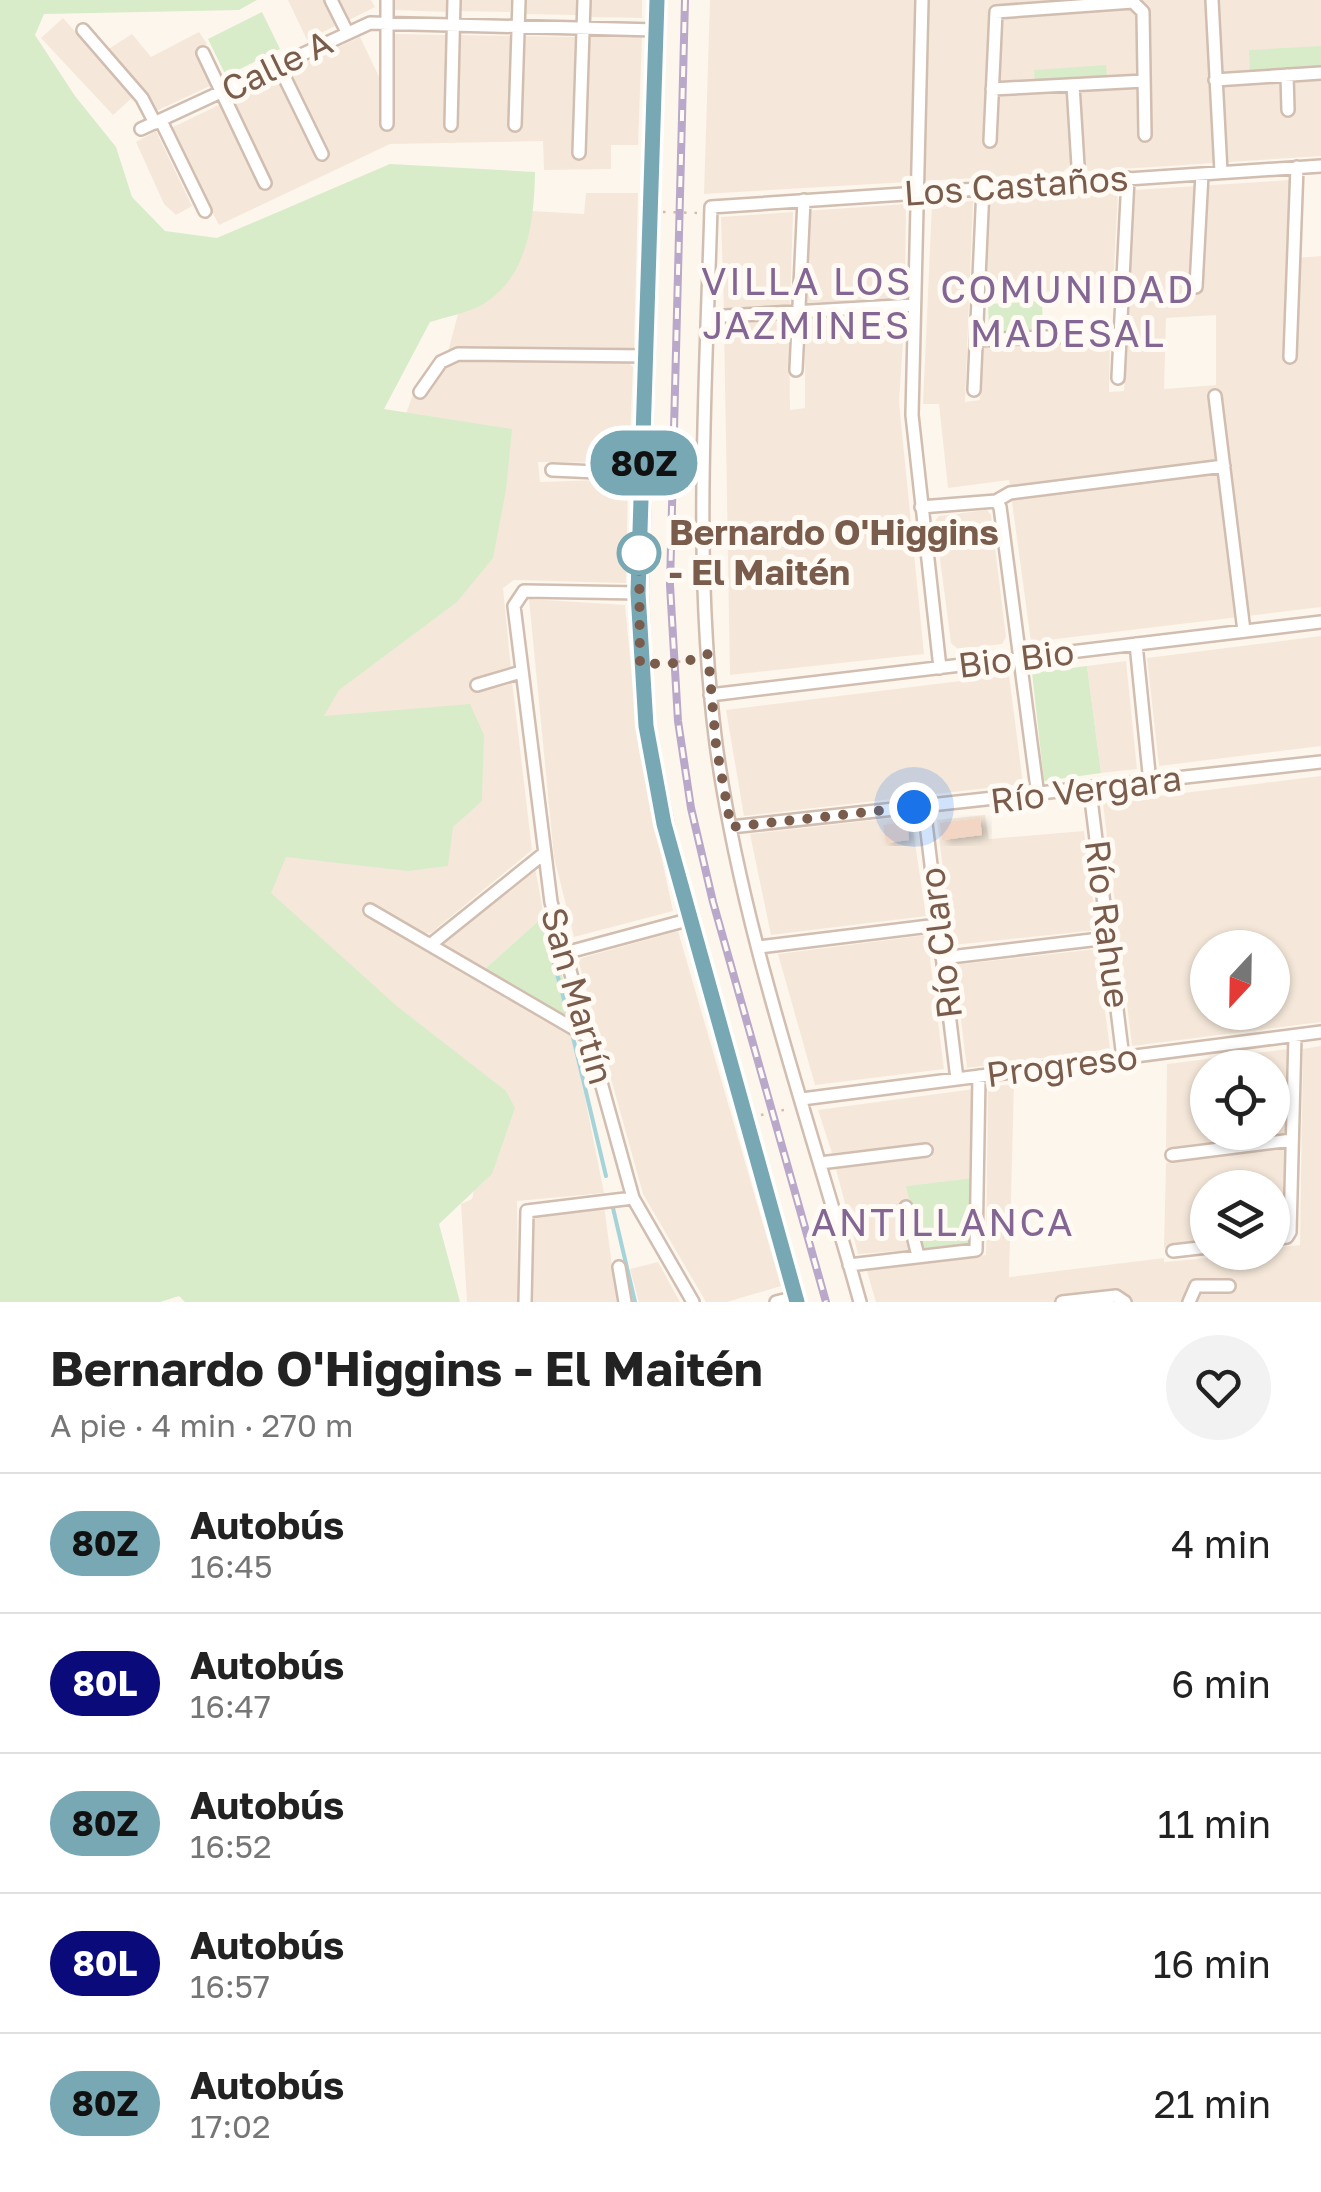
<!DOCTYPE html>
<html lang="es">
<head>
<meta charset="utf-8">
<style>
  body { margin:0; font-family:"Golos Text",sans-serif; background:#f2f2f2; color:#222; height:100vh; display:flex; flex-direction:column; font-size:38px; white-space:nowrap }
  * { box-sizing:border-box; margin:0 }
  p { font-size:32px; color:#767676 }
  .icon { flex:none; width:55px; height:55px; fill:none; stroke:currentColor; stroke-width:2; stroke-linecap:round; stroke-linejoin:round }
  .map { position:relative; height:1302px; overflow:hidden }
  .panel { display:flex; flex-direction:column; background:#fff; flex:1 }
  .panel>* { flex:none }
  .badge { padding:0 20px; border-radius:32px; font-size:35px; line-height:65px }
  .needle { width:65px; rotate:202deg }
  .controls { position:absolute; left:1190px; top:930px; display:grid; gap:20px }
  .controls a { display:grid; place-items:center; width:100px; height:100px; border-radius:50%; background:#fff; box-shadow:0 2px 8px #0004; font-size:50px }
  .you { position:absolute; width:50px; height:50px; margin:-25px; border:8px solid #fff; border-radius:50%; background:#1a73e8; box-shadow:0 0 0 15px #1a73e833 }
  .map>.badge { position:absolute; translate:-50% -50%; box-shadow:0 0 0 5px #fff }
  .round { display:grid; place-items:center; flex:none; width:105px; height:105px; border-radius:52px; background:#f2f2f2 }
  .overview { display:flex; align-items:center; justify-content:space-between; height:170px; padding:0 50px }
  h1 { font-size:48px; font-weight:700; line-height:75px }
  ul { padding:0; list-style:none }
  li { display:flex; align-items:center; gap:30px; height:140px; padding:0 50px; border-top:2px solid #e0e0e0 }
  li div { flex:1 }
  li b { display:block; font-size:38px }
  li em { font-style:normal }
  li .badge { min-width:110px; font-weight:700; text-align:center }
  .map>svg:first-child { display:block }
</style>
</head>
<body>
<div class="map">
<svg width="1321" height="1302" viewBox="0 0 1321 1302">
  <defs>
    <filter id="shadow"><feDropShadow dx="5.5" dy="3" stdDeviation="5" flood-color="#0004"/></filter>
  </defs>
  <rect width="100%" height="100%" fill="#fdf6ec"/>
  <!-- residential -->
  <path fill="#f5e8da" fill-rule="evenodd" d="M288,0H323L335,26L307,40Z
    M336,0H371L375,7L347,21Z
    M395,0H448V12L394,10Z
    M457,0H511L510,12L457,11Z
    M524,0H578L577,15L523,14Z
    M589,0H642V18L589,17Z
    M710,0H1321V156L1091,171L1067,168L1062,173L704,194Z
    M63,18L133,97L113,115L41,38Z
    M199,32L207,44L195,52L212,85L154,112L141,87L107,50L132,34L151,57Z
    M393,34L447,35L446,129L457,128V35L511,36L509,127L520,128L523,36L575,37L571,156L583,157L586,36L642,37L638,145H611V169L544,170L543,141L390,144L219,225L169,129L219,105L260,188L270,185L229,101L276,77L319,161L328,157L287,71L360,37L382,83L381,130H391Z
    M156,131L192,206L176,215L164,204L136,142Z
    M1290,180L1286,259L1321,256V607L1031,642L1009,480L948,488L939,404H923L932,204L973,201L965,402L980,400L981,347L1110,342L1109,392L1124,391L1134,190ZM1216,315V385L1164,389L1166,318Z
    M1118,192L1113,288L983,295L988,200Z
    M586,193H638L634,349L448,352L459,310L533,211L584,214Z
    M906,204L905,298L805,303V211Z
    M793,212L790,305L724,310L721,217Z
    M905,312L899,402L924,654L730,675L724,324L789,320L790,410L805,408V319Z
    M459,360L628,362L633,367L629,463L538,462L540,482L628,479L626,583L514,580L503,588L511,670L476,689L512,681L532,850L431,933L423,934L373,906L366,916L573,1038L604,1193L517,1201L518,1302H467L461,1204L472,1199L474,1190L486,1180L513,1108L269,894L406,414L413,394L422,396L446,365Z
    M987,510L991,515L1006,637L1002,644L958,649L951,643L935,521L939,516Z
    M529,599L625,605L639,751L673,911L574,937L554,857Z
    M1321,636V746L1159,766L1147,658Z
    M1126,661L1137,769L1101,773L1087,666Z
    M1009,675L1023,784L744,816L726,710Z
    M1321,776V1022L1132,1046L1103,803ZM1208,948H1272V1012H1208Z
    M985,815L989,839L1084,831L1097,930L952,945L937,820Z
    M911,816L926,916L771,935L750,834Z
    M535,868L544,916L485,969L441,942Z
    M678,931L781,1286L727,1302H706L643,1194L579,963L581,958Z
    M927,935L944,1069L815,1085L778,954Z
    M1097,949L1110,1049L967,1068L954,965Z
    M1321,1046V1302H876L866,1268L986,1255L988,1087L1014,1084L1009,1277L1164,1258V1262L1272,1252L1273,1248L1300,1245L1303,1049Z
    M1289,1049L1285,1133L1166,1148L1167,1064ZM1208,1068H1272V1132H1208Z
    M974,1089L972,1178L907,1186L910,1200L898,1205L910,1250L858,1254L836,1169L932,1157V1143L832,1153L818,1110Z
    M1286,1147L1283,1231L1273,1232L1272,1188H1208L1207,1242L1164,1248L1166,1163Z
    M604,1206L617,1302H531V1215Z
    M658,1262L680,1302H639L630,1269Z"/>
  <!-- green -->
  <path fill="#d8ecc9" d="M0,0H257L239,10L44,14L35,35L75,96L116,147L132,197L165,231L217,238L390,164L535,172C534,220 529,277 482,305C467,313 446,317 430,322L384,409L512,429L506,490L493,558L457,602L339,690L324,716L470,704L484,735L482,801L453,827L448,866L408,871L286,857L271,893L398,1007L506,1091L515,1108L492,1174L439,1224L460,1302H185L179,1296L160,1302H0Z
    M262,12L280,49L226,76L208,39Z
    M1321,46V67L1250,73L1249,50Z
    M1106,65L1107,77L1035,82L1034,70Z
    M1042,301L1043,330L989,333L988,304Z
    M1087,666L1101,773L1044,781L1032,673Z
    M544,916L576,1022L572,1023L485,969Z
    M972,1178V1245L922,1250L906,1186Z"/>
  <g fill="none" stroke-linecap="round" stroke-linejoin="round">
    <!-- stream -->
    <path stroke="#a5d3da" stroke-width="4" d="M554,963L568,1014
      M572,1033L606,1176
      M613,1208L635,1302"/>
  </g>
  <!-- building -->
  <path fill="#f3d5c3" filter="url(#shadow)" d="M980,818L982,835L942,840L940,823Z
    M907,822L909,840L886,843L883,825Z"/>
  <g fill="none" stroke-linecap="round" stroke-linejoin="round">
    <!-- street casing -->
    <g stroke="#d1beb0" stroke-width="16">
      <path id="street" d="M331,0L347,32
        M387,0V124
        M922,0L912,415L940,668
        M1212,0L1221,172
        M83,30L142,98L155,123
        M203,53L265,183
        M279,66L322,154
        M1287,75L1288,110
        M1215,80L1321,73
        M1073,85L1079,182
        M992,89L1144,81
        M161,121L205,211
        M451,125L454,0
        M515,125L519,0
        M141,129L370,23L657,30
        M990,141L996,12L1133,2L1143,12L1145,135
        M579,153L584,0
        M1196,287L1202,174
        M708,317L914,305
        M976,340L1120,334
        M1290,357L1297,167
        M796,370L804,200
        M1118,378L1128,178
        M974,390L983,188
        M420,392L441,362L458,354L647,356
        M1215,396L1244,631
        M552,470L643,474
        M996,501L1000,507L1038,796
        M921,507L996,501L1010,493L1224,466
        M639,593L524,591L514,606L551,902L633,1198L693,1302
        M1136,644L1150,783
        M477,685L521,672
        M710,695L1321,622
        M1090,791L1123,1058
        M924,807L957,1079
        M731,827L1321,762
        M370,910L588,1037
        M430,945L542,855
        M759,947L938,925
        M565,953L691,919
        M942,958L1108,938
        M802,1099L1321,1032
        M1172,1155L1292,1140
        M820,1163L926,1150
        M906,1207L918,1256
        M1272,1239L1287,1237L1290,1232L1295,1036
        M1173,1251L1208,1247
        M849,1265L976,1250L979,1076
        M619,1267L625,1302
        M525,1302L527,1211L633,1198
        M776,1302L796,1297
        M860,1302C809,1118 742,934 716,744C693,568 706,384 711,207L1321,166
        M1062,1302L1116,1296L1125,1302
        M1189,1302L1196,1286H1229"/>
    </g>
    <!-- secondary casing -->
    <g stroke="#d6c0b0" stroke-width="20">
      <path id="secondary" d="M657,0L639,593L646,726L669,845L797,1302"/>
    </g>
    <!-- path -->
    <path stroke="#d9b8a5" stroke-width="2.5" stroke-dasharray="2.5 8" stroke-linecap="butt" d="M663,212L699,213
      M657,664L694,660
      M761,1115L788,1109"/>
    <!-- street -->
    <use href="#street" stroke="#fff" stroke-width="11"/>
    <!-- secondary -->
    <use href="#secondary" stroke="#fff" stroke-width="15"/>
    <!-- rail casing -->
    <g stroke="#b9a8c9" stroke-width="8">
      <path id="rail" d="M685,0L670,585L678,721L691,808L713,902L826,1302"/>
    </g>
    <!-- rail -->
    <use href="#rail" stroke="#fffaf3" stroke-width="4" stroke-dasharray="11" stroke-linecap="butt"/>
  </g>
  <g fill="none" stroke-linecap="round" stroke-linejoin="round">
    <!-- line casing -->
    <g stroke="#fff" stroke-width="22">
      <path id="line" d="M657,0L638,593L646,726L664,824L797,1302"/>
    </g>
    <!-- line -->
    <use href="#line" stroke="#79a8b5" stroke-width="15"/>
    <!-- walk -->
    <path stroke="#7a5c4d" stroke-width="10" stroke-dasharray="0 18" d="M639,553L640,664L682,663L708,654L716,745L731,827L914,807"/>
  </g>
  <!-- markers -->
  <circle fill="#fff" stroke="#79a8b5" stroke-width="5" cx="639" cy="553" r="20"/>
  <g text-anchor="middle" stroke-width="10" stroke-linejoin="round" paint-order="stroke">
    <!-- street labels -->
    <g font-size="35" fill="#7a5c4d" stroke="#fffaf3">
      <text transform="translate(277 66) rotate(-26)" y="12">Calle A</text>
      <text transform="translate(1016 186) rotate(-4)" y="12">Los Castaños</text>
      <text transform="translate(1016 659) rotate(-7)" y="12">Bio Bio</text>
      <text transform="translate(1086 790) rotate(-7)" y="12">Río Vergara</text>
      <text transform="translate(1107 924) rotate(83)" y="12">Río Rahue</text>
      <text transform="translate(941 943) rotate(-97)" y="12">Río Claro</text>
      <text transform="translate(577 996) rotate(74)" y="12">San Martín</text>
      <text transform="translate(1062 1066) rotate(-7)" y="12">Progreso</text>
    </g>
    <!-- stop labels -->
    <g font-size="35" font-weight="bold" fill="#7a5c4d" stroke="#fffaf3" text-anchor="start">
      <text x="669" y="545">Bernardo O'Higgins<tspan x="669" dy="40">- El Maitén</tspan></text>
    </g>
    <!-- neighbourhood labels -->
    <g font-size="38" letter-spacing="2.5" fill="#846695" stroke="#fffaf3">
      <text x="807" y="295">VILLA LOS<tspan x="807" dy="44">JAZMINES</tspan></text>
      <text x="1068" y="303">COMUNIDAD<tspan x="1068" dy="44">MADESAL</tspan></text>
      <text x="943" y="1236">ANTILLANCA</text>
    </g>
  </g>
</svg>
<div class="controls">
<a><svg class="needle" viewBox="-14 -14 28 28"><path d="M0-13l5 13h-10z" fill="#e53935"/><path d="M0 13l5-13h-10z" fill="#767676"/></svg></a>
<a><svg class="icon" aria-label="locate" viewBox="0 0 24 24"><circle cx="12" cy="12" r="6"/><path d="M12 2v4M12 18v4M2 12h4M18 12h4"/></svg></a>
<a><svg class="icon" aria-label="layers" viewBox="0 0 24 24"><path d="M12 4l9 5-9 5-9-5zM3 14l9 5 9-5"/></svg></a>
</div>
<div class="you" style="left:914px;top:807px"></div>
<b class="badge" style="left:644px;top:463px;background:#79a8b5;color:#111">80Z</b>
</div>
<section class="panel">
<div class="overview"><div><h1>Bernardo O'Higgins - El Maitén</h1><p>A pie · 4 min · 270 m</p></div><a class="round"><svg class="icon" aria-label="heart" viewBox="0 0 24 24"><path d="M12 20l-8-8c-3-5 5-10 8-4 3-6 11-1 8 4z"/></svg></a></div>
<ul>
<li><span class="badge" style="background:#79a8b5;color:#111">80Z</span><div><b>Autobús</b><p>16:45</p></div><em>4 min</em></li>
<li><span class="badge" style="background:#0a0a7a;color:#fff">80L</span><div><b>Autobús</b><p>16:47</p></div><em>6 min</em></li>
<li><span class="badge" style="background:#79a8b5;color:#111">80Z</span><div><b>Autobús</b><p>16:52</p></div><em>11 min</em></li>
<li><span class="badge" style="background:#0a0a7a;color:#fff">80L</span><div><b>Autobús</b><p>16:57</p></div><em>16 min</em></li>
<li><span class="badge" style="background:#79a8b5;color:#111">80Z</span><div><b>Autobús</b><p>17:02</p></div><em>21 min</em></li>
</ul>
</section>
</body>
</html>
